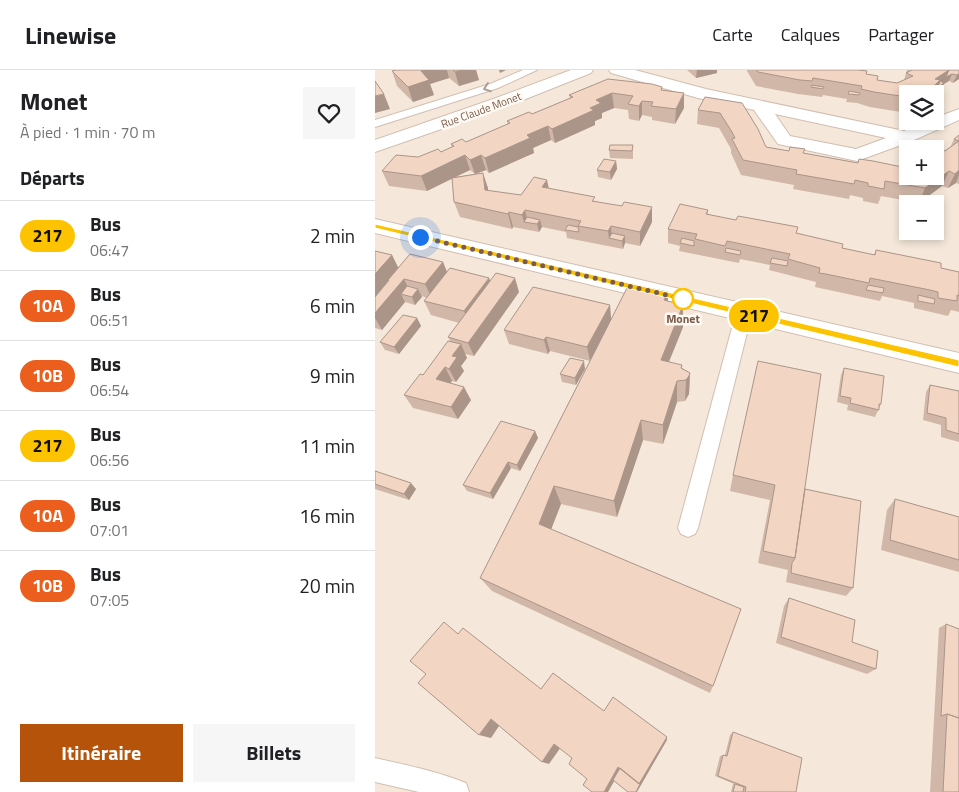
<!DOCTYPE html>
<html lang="fr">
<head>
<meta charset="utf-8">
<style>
  body { margin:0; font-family:"Titillium Web",sans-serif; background:#f6f6f6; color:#202124; height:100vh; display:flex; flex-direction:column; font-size:19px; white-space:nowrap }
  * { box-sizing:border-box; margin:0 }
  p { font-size:16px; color:#757577 }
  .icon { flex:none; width:28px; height:28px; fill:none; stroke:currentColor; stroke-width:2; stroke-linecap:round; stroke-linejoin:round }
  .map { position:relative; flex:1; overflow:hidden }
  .sheet { display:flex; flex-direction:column; background:#fff; width:375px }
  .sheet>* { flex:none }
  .badge { padding:0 10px; border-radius:16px; font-size:18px; line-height:32px }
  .tools { position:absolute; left:524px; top:15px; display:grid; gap:10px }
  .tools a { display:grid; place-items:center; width:45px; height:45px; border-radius:0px; background:#fff; box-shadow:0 2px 8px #0003; font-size:25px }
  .you { position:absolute; width:25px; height:25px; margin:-12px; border:4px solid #fff; border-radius:50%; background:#1a73e8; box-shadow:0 0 0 8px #1a73e833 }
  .map>.badge { position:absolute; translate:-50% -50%; box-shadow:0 0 0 2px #fff }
  h2 { padding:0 20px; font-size:19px; line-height:45px }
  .round { display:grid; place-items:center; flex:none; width:52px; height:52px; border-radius:0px; background:#f6f6f6 }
  .overview { display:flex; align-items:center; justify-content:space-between; height:85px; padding:0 20px }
  h1 { font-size:24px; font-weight:700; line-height:38px }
  .action { display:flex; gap:10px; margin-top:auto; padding:10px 20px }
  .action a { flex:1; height:58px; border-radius:0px; background:#b45309; color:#fff; font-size:20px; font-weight:700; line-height:58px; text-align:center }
  .action a+a { background:#f6f6f6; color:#202124 }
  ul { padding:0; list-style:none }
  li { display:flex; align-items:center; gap:15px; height:70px; padding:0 20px; border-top:1px solid #e0e0e0 }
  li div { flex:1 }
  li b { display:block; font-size:19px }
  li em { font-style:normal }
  li .badge { min-width:55px; font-weight:700; text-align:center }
  header { display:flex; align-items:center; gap:30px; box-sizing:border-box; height:70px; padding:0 25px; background:#fff; border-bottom:1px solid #e0e0e0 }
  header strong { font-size:24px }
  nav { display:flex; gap:28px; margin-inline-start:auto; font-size:18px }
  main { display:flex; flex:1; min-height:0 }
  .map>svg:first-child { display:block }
</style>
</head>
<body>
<header>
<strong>Linewise</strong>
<nav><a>Carte</a><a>Calques</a><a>Partager</a></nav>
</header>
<main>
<section class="sheet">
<div class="overview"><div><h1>Monet</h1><p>À pied · 1 min · 70 m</p></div><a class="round"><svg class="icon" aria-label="heart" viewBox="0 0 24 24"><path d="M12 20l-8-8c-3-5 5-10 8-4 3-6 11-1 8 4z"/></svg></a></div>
<h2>Départs</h2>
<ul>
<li><span class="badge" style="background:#fdc300;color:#111">217</span><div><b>Bus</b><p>06:47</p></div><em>2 min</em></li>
<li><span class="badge" style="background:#eb5e1d;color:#fff">10A</span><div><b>Bus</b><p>06:51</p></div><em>6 min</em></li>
<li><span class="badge" style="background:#eb5e1d;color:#fff">10B</span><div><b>Bus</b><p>06:54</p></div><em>9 min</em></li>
<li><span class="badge" style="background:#fdc300;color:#111">217</span><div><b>Bus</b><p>06:56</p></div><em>11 min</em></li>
<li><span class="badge" style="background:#eb5e1d;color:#fff">10A</span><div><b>Bus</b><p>07:01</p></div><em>16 min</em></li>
<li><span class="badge" style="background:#eb5e1d;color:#fff">10B</span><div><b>Bus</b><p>07:05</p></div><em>20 min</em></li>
</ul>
<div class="action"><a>Itinéraire</a><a>Billets</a></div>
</section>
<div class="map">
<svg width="584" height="722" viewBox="0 0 584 722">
  <rect width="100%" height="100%" fill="#fdf6ec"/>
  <!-- residential -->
  <path fill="#f5e8da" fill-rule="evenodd" d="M0,0H584V722H0ZM532,24H560V51H532ZM532,79H560V106H532ZM532,134H560V161H532Z"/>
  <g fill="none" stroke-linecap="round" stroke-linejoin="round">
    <!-- service casing -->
    <g stroke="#d1beb0" stroke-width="2">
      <path id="service" d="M148,0H162L123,18L0,57V50L115,14Z
        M369,238L374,239L377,243L323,458L320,464L313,467L306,464L303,458L361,243L364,239Z
        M0,688C31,695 61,701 91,713L94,722H44L0,712Z"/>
    </g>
    <!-- minor casing -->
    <g stroke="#d1beb0" stroke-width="2">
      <path id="minor" d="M234,0H260L331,19L529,61L552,51H560V48L584,39V50L537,71L482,91L403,74L379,40L323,28L236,3ZM400,44L511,68L481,79L415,66Z"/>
    </g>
    <!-- tertiary casing -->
    <g stroke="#d1beb0" stroke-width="2">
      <path id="tertiary" d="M196,0H218L216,3L133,36L0,82V70L121,28Z
        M0,149L584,283V303L0,163Z"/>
    </g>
    <!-- service -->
    <use href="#service" fill="#fff" fill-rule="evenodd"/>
    <!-- minor -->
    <use href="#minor" fill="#fff" fill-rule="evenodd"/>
    <!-- tertiary -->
    <use href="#tertiary" fill="#fff" fill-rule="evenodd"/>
  </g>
  <!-- wall -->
  <path fill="#d1b7a8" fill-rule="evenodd" d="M21,0H101L104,10L84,16L74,8L55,14L59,25L38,32L22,16L17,1Z
    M312,0H342V3L321,8Z
    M372,0H483L502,10L522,13L529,10L532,0H584V9L578,13L574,11L569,14L566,21L560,25V24H532V43L495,37L482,33L471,32L472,29L448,25L447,27L423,24L381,16L372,1Z
    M287,20L309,23V38L300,54L277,50V47L267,45L264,51L254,49L253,40L239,38L227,43V48L220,51V55L180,73L176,70L158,78L159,83L114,103L111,100L100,104L113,118V121L146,125L173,118L220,131L277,152L265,176L250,173L248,179L192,168L191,162L167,157L164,162L138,157L137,159L85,147L79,132L77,108L52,121L14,116L7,101L43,87L66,82L77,77L76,74L91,72L133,54L132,51L157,44L195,28L194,25ZM95,100L100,104L79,107Z
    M330,27L391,77L429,84L532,106L575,78L579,69L584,65V114L581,113L573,118L567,116L544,133L506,126L503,134L488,131V128L475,125L474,129L418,119L419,115L366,105L356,83V79L344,58L322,54L323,40Z
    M258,75V89L235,88L234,80Z
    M241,91L242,99L236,110L223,107L222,100Z
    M333,140V145L421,163L467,178L499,185L501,180L566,198L584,202V242L576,240L573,246L539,238V233L507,226L505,231L440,217L441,212L394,200L395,195L365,189L364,193L304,181L305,176L293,173V159Z
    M0,181L17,185L23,198L68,192L72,202L114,208L115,211L144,222L99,286L90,284L92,288L86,296L89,301L81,312L77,311L75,313L96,330L83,349L38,338L29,325L48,305L75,271L73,267L84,253L56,245L49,231L52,228L47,226L40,235L30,232L7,260L0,258Z
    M293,231L308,257L294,292L307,298L315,303L314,324L312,327L310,331L302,332L288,374L268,370L242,447L186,434L176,459L338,616L335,623L117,521L105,508L215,291L175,281L173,284L134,274L129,260L235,235L236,248Z
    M42,248L46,256L24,284L10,280L5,272Z
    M469,298L506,334L500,347L472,340L473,335L462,332L466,305Z
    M210,299L201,315L187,312L185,304Z
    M555,315L584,321V372L566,367V355L548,350L551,322Z
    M160,361L163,368L145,401L136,398L118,429L92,421L88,415Z
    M0,401L41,419L34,430L0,419Z
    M358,405L430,419L478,518L471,526L411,512L413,500L383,493L395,430L355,421Z
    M520,429L584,447V502L506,480L512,440Z
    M414,528L477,572L501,599L492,604L401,573L409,536Z
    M571,554L584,722H555L564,558Z
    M358,662L421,722H356L358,714H359L340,706L345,686L348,685H350L355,665Z"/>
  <!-- shaded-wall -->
  <path fill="#aa9588" d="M49,0H72L74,8L55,14L59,25L38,32L33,17L46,1Z
    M86,0H101L104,10L84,16L80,2Z
    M124,0H131L125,3Z
    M322,0H342V3L321,8Z
    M574,0L577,4L574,11L569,14L566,21L560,25V24H544L560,9Z
    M584,4V9L578,13L582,5Z
    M237,23L239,38L227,43V48L220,51V55L180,73L177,59L215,38L221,30Z
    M309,23V38L300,54L301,39Z
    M9,24L15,39L0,43V26Z
    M267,31V45L264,51V36Z
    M173,56L176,70L158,78L159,83L114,103L110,88L152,65Z
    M90,85L95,100L52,121L46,106Z
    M106,85L111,100L100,104L95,90Z
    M241,91L242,99L236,110L235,102Z
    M584,100V105L581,113L573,118L580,104Z
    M574,101L567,116L544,133L550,118Z
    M108,103L113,118L114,135L110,120Z
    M172,110L175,124L167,117Z
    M277,137V152L265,176V162Z
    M150,140L153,153L149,152L147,145Z
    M134,142L138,157L137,159L133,144Z
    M165,150L167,157L164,162L162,154Z
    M236,156L237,169L234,168L235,176L233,161Z
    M250,166V173L248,179L247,171Z
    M17,185L24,199L13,210L14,212L0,228V204Z
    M68,192L74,207L57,229L50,214Z
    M114,208L119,222L95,255L89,241Z
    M140,208L144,222L99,286L93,273Z
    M29,209L36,224H26L30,232L7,260L0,248V243Z
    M43,219L47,227L40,235L37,227Z
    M293,222V245L289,230Z
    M235,235L236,250L215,291L212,277Z
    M308,235V257L286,311V290Z
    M42,248L46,256L24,284L19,277Z
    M171,267L175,281L173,284L169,270Z
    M86,274L92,288L86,296L89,301L81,312L74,299L77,286Z
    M209,291L210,299L201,315L200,308Z
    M70,297L77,311L69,323L61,309Z
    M315,303L314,324L310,331L311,310Z
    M302,311V332L288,374V355Z
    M89,317L96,330L83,349L76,337Z
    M266,350L268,370L242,447L239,431Z
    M160,361L163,368L145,401L142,395Z
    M133,392L136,398L118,429L115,423Z
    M36,413L41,419L34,430L29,424Z
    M179,416L186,434L172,470L164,454Z
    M116,649L126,653L116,668L104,665Z
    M292,667V670L262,722H261L246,699L233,722H229L243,697Z
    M179,674L186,677L174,694L167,692Z"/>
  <!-- building -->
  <path fill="#f3d5c3" stroke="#aa9588" d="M21,0H49L46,1L54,10L33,17L17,1Z
    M78,0H86L80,2Z
    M381,0H483L492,1L491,4L503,6L502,10L522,13L538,6L531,3L537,0H574L560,9L565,10L560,15L544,24H532V27L499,22L486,19L487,16L438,8L437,11L425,10L383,2Z
    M573,0H584V4L582,5L577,4L571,7L574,0Z
    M233,9L277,14L287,17L286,20L309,23L301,39L276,36L278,32L267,31L264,36L253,34L258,26L237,23L221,30L226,33L215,38L219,40L177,59L173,56L152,65L155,68L110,88L106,85L95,90L90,85L46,106L7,101L21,85L43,87L63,79L66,82L79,76L76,74L87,69L91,72L135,53L132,51L154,42L157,44L198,27L194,25Z
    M0,11L9,24L0,26Z
    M565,11L569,13L563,17Z
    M437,15L449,17L448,19L436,17Z
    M474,21L485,23L484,25L473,24Z
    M330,27L367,33L383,59L391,77L414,81L415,77L430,79L428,83L483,93L484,89L498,91L532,98V106H560V81L564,78L570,81L584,71V100L580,104L574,101L550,118L510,111L509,119L493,116V113L480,110L479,114L421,104L422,100L368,90L357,69L360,68L357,62L345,43L323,40Z
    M584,65V71L579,69Z
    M235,75H258L257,81L234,80Z
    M229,89L241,91L235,102L222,100Z
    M108,103L110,120L146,125L159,107L172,110L167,117L220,127L217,131L247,136L249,132L277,137L265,162L236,156L233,161L203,156L206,151L150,140L147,145L134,142L133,144L79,132L77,108Z
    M305,134L333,140L331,144L361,150L363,146L423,157L421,163L468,174L467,178L500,185L501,180L566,193V198L584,202V226L582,225V231L563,228V222L555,220L495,208L494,213L451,204L444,203L445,198L413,189L415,184L352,171L350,176L320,169L322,164L293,159Z
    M152,147L165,150L162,154L149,152Z
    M193,155L203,157L204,162L190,160Z
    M237,163L250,166L247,171L234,168Z
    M307,168L319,171V176L305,173Z
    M351,178L366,181L365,185L350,182Z
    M0,181L17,185L0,204Z
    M35,184L68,192L50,214L29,209L0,243V227L14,210H13Z
    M397,188L413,191L412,196L395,193Z
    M75,198L114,208L89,241L49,231Z
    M121,203L140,208L93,273L73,267Z
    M254,214L293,222L289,230L308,235L286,290L307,295L306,298L315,303L314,306L311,310L302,311L288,355L266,350L239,431L179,416L164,454L366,539L338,616L105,508Z
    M493,215L509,218L508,223L491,220Z
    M32,216L43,219L37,227L26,224Z
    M158,217L235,235L212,277L171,267L169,270L129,260Z
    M543,225L560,229L559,234L543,231Z
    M28,245L42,248L19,277L5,272Z
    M73,271L86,274L77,286L82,287L74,299L70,297L61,309L89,317L76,337L29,325L45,304L48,305Z
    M195,288L209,291L200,308L185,304Z
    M383,291L446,304L420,488L388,481L400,415L358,405Z
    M469,298L509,306L506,334H504V340L475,333L476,328L465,326Z
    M555,315L584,321V364L571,360V348L552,343Z
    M126,351L160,361L142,395L133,392L115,423L88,415Z
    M0,401L36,413L29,424L0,414Z
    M430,419L486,431L478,518L416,503L417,493L420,488Z
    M520,429L584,447V490L515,470Z
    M414,528L480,550L477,572L503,581L501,599L406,567Z
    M69,552L83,564L88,558L166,619L178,603L229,641L238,627L292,667L264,714L243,697L229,722H217L208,715L212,709L194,694L197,688L179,674L167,692L116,649L104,665L43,613L51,604L35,591Z
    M571,554L584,559V648L572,644L566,646Z
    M572,644L584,648V722H568Z
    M358,662L427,688L421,722H370L371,717L343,706L348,685L352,686Z
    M245,698L265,714L261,722H253L238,710Z
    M360,714L369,717L368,722H358Z"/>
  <!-- one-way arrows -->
  <defs><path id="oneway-chevron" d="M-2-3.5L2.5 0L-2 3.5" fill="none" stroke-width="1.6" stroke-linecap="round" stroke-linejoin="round" transform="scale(1.25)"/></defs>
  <use stroke="#af9d94" href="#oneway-chevron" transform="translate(112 18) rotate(161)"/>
  <!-- line -->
  <path fill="#fdc300" stroke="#fff" d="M0,154L584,290V297L0,158Z"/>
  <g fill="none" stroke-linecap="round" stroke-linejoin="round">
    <!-- walk -->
    <path stroke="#7a5c4d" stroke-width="5" stroke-dasharray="0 9" d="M45,167L313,230L308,229"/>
  </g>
  <!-- markers -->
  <circle fill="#fff" stroke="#fdc300" stroke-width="2.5" cx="308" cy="229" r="10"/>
  <g text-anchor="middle" stroke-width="5" stroke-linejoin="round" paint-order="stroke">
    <!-- far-street labels -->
    <g font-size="11" fill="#7a5c4d" stroke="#fffaf3">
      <text transform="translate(106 40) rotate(-20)" y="4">Rue Claude Monet</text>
    </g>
    <!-- stop labels -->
    <g font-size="12" font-weight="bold" fill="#7a5c4d" stroke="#fffaf3">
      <text x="308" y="253">Monet</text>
    </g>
  </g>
</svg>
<div class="tools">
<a><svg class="icon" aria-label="layers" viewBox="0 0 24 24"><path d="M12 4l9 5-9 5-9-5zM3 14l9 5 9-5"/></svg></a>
<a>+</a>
<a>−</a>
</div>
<div class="you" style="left:45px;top:167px"></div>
<b class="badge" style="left:379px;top:246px;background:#fdc300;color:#111">217</b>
</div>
</main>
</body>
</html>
